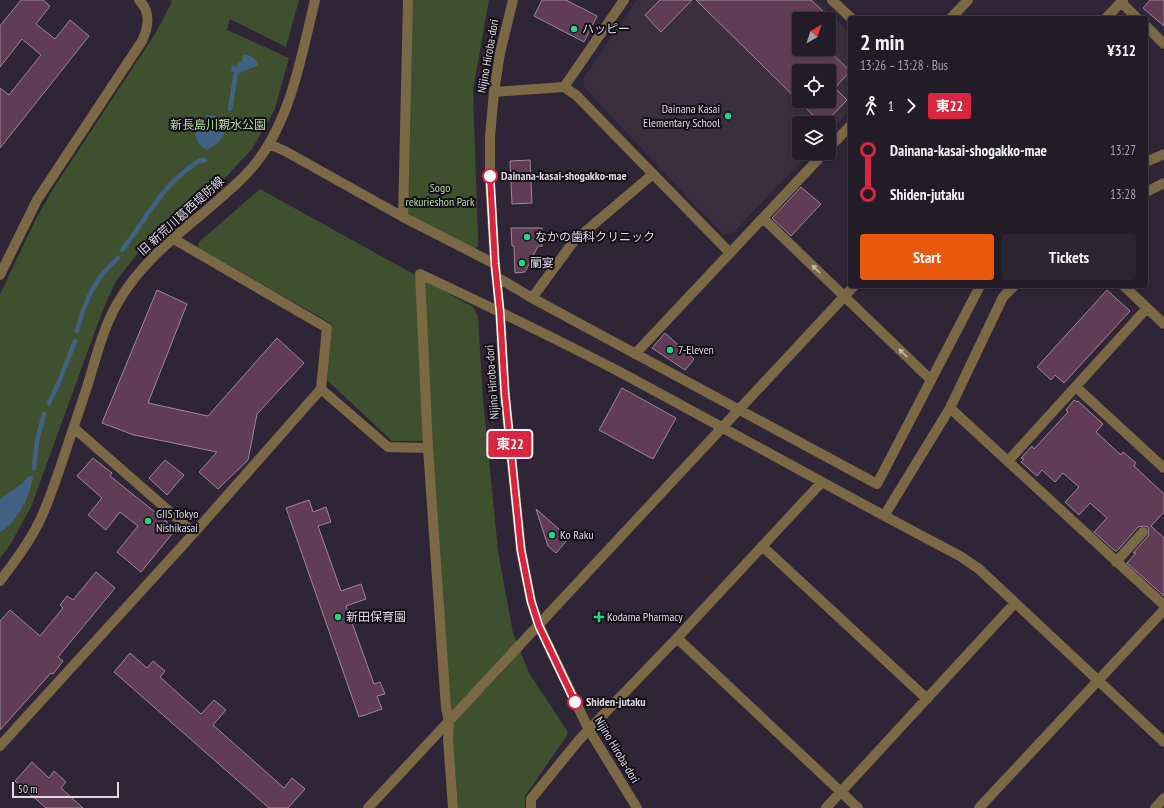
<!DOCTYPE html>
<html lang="en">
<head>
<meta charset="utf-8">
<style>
  body { margin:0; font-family:"PT Sans Narrow","Noto Sans JP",sans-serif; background:#2a2530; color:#f1f3f6; height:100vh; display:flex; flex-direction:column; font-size:15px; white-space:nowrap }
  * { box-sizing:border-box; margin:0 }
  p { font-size:13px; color:#a2a1a8 }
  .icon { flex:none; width:22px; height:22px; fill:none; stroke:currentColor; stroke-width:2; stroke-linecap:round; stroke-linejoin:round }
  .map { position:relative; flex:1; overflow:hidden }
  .drawer { position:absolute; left:848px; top:16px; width:300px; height:272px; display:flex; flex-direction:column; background:#221c28; border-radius:4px; box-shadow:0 2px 6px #0003,0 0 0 1px #3f3a45 }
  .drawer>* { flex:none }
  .badge { padding:0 8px; border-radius:3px; font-size:14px; line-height:26px }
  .needle { width:26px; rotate:39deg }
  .buttons { position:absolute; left:792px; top:12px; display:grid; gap:8px }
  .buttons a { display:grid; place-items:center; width:44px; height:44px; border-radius:4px; background:#221c28; box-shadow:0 2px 6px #0003,0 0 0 1px #3f3a45; font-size:20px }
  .scale { position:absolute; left:12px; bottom:10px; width:107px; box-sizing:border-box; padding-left:4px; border:2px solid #dfd9e4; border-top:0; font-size:11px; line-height:14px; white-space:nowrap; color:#dfd9e4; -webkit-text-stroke:3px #141018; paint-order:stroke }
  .map>.badge { position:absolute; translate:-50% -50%; box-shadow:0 0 0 2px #fff }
  .legs { display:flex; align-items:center; gap:6px; height:44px; padding:0 12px; font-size:13px }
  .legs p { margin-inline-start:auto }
  .headline { display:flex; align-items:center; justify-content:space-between; height:68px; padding:0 12px }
  h1 { font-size:22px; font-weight:700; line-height:30px }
  .cta { display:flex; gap:8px; margin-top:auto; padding:8px 12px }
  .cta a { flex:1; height:46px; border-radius:4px; background:#ea580c; color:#fff; font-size:16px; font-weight:700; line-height:46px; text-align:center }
  .cta a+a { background:#2a2530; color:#f1f3f6 }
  ul { padding:0 12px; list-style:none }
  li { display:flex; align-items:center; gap:14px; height:44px; font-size:15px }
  li i { display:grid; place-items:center; width:6px; height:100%; margin:0 5px; background:currentColor }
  li i::after { content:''; width:10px; height:10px; margin:-5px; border:3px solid; border-radius:50%; background:#221c28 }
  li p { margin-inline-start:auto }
  li:first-child i { background:linear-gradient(#0000 50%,currentColor 0) }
  li:last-child i { background:linear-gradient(currentColor 50%,#0000 0) }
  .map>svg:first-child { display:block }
</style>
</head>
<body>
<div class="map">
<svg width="1164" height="808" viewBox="0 0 1164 808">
  <rect width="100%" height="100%" fill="#2e2536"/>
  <!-- education -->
  <path fill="#3a2f3e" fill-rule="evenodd" d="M637,0H816L850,33V110L829,132V123H799V153H809L734,232L723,235L584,87V77ZM799,19H829V49H799ZM799,71H829V101H799Z"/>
  <!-- green -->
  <path fill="#3f502f" d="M171,0H299L286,47L230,19L227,30L289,58L275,109L252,149L224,179L148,240L116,281L102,312L31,507L10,545L0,558V294L37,217L53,189L155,34L172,2Z
    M413,0H489L473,90L478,236V246L472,252L403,217Z
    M260,189L473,307L478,317L483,398L498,551L513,633L529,673L568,732L566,737L525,796V808H458L429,441H392L327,380L332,324L199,248L198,243Z"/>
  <!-- water -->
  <path fill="#416282" d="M243,55C250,54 256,58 258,65L240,73L231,71L232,65L237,67L238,61H242Z
    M208,115C236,116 226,144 206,150C190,139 193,125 208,115Z
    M29,476H33C30,496 18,522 0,532V500C6,492 21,487 29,476Z"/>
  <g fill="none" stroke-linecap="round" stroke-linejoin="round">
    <!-- stream -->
    <path stroke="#416282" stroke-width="4.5" d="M230,109L236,72
      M122,250C144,222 159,190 189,168C194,164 198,160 205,160
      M77,331C82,311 90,289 103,274C107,268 113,263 118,258
      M49,403L59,382L75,341
      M34,468L37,441L44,414"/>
  </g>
  <!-- building -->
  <path fill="#613c56" stroke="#9d8795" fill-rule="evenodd" d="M21,0H43L50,6L36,24L55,39L70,20L89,36L0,148V88L9,95L41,55L22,39L0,67V26Z
    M542,0H566L597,16L584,42L534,16Z
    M660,0H692L661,32L645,15Z
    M696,0H811L831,19H799V49H827L850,71L835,88L847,100L825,123H821ZM799,71H829V101H799Z
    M1150,0H1164V26L1143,8Z
    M530,160L532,203L512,204L510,161Z
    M801,187L821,204L791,236L772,218Z
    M511,228H542V246H538L525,272L515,273L514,246H512Z
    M157,290L187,304L148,403L208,416L277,338L304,363L257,414L248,460L218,489L199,472L217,452L134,435L102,423Z
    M1107,290L1130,311L1064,383L1055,375L1051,380L1037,367Z
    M665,333L694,359L685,370L652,348Z
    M622,388L676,418L653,459L599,430Z
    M1074,400L1077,402L1078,401L1103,424L1096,432L1121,455L1123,452L1136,463L1134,466L1164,494V512L1151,526L1164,538V596L1127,563L1136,553H1133L1148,536L1149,533L1148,527L1144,526L1138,527L1117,551H1115L1094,532L1107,518L1090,503L1079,515L1065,502L1079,487L1063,473L1055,482L1042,470L1037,476L1021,462L1024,459L1021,458L1032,446L1034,449L1068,412L1066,410Z
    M93,458L112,473L110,476L176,529L141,572L117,552L138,526L120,512L106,530L88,515L102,498L77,476Z
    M165,460L184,475L167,495L149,478Z
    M309,500L313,512L326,507L331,522L318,526L341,591L361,584L366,599L346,606L374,684L380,682L385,694L377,696L382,709L359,717L286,508Z
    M536,509L569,538L556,553L548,546Z
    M96,572L115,588L58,657L63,661L53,674L51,673L0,730V621L10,610L40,636L63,608L60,605L67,596L73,600Z
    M130,653L147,668L153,661L165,671L160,677L201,714L214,700L226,710L213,725L284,788L292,778L305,789L288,808H269L114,672Z
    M32,762L49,778L54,771L66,782L61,788L83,808H46L15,781Z"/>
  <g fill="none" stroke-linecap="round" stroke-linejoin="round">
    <!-- minor -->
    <path stroke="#7b6845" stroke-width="10" d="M513,0L500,53L494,92L490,136V181L495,264L500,312L505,394L521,550L531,601L539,626L589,730L637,808
      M832,0L851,18
      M1121,2L1137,18
      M951,18L968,0
      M1106,18L1123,0
      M1146,26L1164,44
      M564,87L624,0
      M494,92L564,87L576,95L730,253
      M269,144L285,151L403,217L495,264
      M829,148L850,126
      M1146,162L1164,154
      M1146,192L1164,183
      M403,217L408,0
      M763,218L931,380
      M0,275L37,200L142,41C149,26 151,12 139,0
      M497,277L532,298L877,484L980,286
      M1124,286L1164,324
      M532,298L574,241L653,174
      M635,354L824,153
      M1076,387L1164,468
      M321,389L388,447L428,448
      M950,408L1164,605
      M74,428L194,533
      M1008,461L1147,308
      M884,516L950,408L1003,297L1014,286
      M762,546L927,699
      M1116,562L1143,532
      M0,581C13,564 26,547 36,528C46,510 52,490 59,471C68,444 77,417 86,390C95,362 102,330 117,304C139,265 174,237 208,209C226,193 245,178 259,159C292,114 302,53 315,0
      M677,638L858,808
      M0,746L194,533L321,389L327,328L172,238
      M368,808L854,286
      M453,808L448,739L449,722L446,708L428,448L420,274C486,305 553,337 618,371C732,432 845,496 960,556L979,569L1164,742
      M531,808V799L579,740L677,638L821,483
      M826,808L1015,603
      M979,808L1164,610
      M1155,808L1164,798"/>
  </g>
  <!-- one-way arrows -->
  <defs><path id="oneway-solid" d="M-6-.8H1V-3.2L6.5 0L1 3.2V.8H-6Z"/></defs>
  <g fill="#c1b7b4">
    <use href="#oneway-solid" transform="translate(816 269) rotate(-136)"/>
    <use href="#oneway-solid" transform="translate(903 353) rotate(-136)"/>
  </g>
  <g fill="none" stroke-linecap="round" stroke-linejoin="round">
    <!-- line-1 casing -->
    <g stroke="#fff" stroke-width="9">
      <path id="line-1" d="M490,176L495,264L500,312L505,394L521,550L531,601L539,626L575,702"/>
    </g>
    <!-- line-1 -->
    <use href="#line-1" stroke="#d7263d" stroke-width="6"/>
  </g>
  <!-- markers -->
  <g fill="#1fd887" stroke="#141018" stroke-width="1.5">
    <circle cx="574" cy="29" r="4"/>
    <circle cx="728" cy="116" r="4"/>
    <circle cx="527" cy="237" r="4"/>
    <circle cx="522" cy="263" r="4"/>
    <circle cx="670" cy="350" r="4"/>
    <circle cx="148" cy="521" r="4"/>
    <circle cx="552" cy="535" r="4"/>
    <circle cx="338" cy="617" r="4"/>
    <path d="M597 611h4v4h4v4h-4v4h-4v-4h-4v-4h4z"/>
  </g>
  <g fill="#fff" stroke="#d7263d" stroke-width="2">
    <circle cx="490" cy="176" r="7"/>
    <circle cx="575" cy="702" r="7"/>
  </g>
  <g text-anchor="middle" stroke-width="4" stroke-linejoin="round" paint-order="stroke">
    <!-- poi labels -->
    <g font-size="12" fill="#dfd9e4" stroke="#141018" text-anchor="start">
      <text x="582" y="33">ハッピー</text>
      <text x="720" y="113" text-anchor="end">Dainana Kasai<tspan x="720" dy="14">Elementary School</tspan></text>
      <text x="535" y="241">なかの歯科クリニック</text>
      <text x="530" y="267">蘭宴</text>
      <text x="678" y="354">7-Eleven</text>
      <text x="156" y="518">GIIS Tokyo<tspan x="156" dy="14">Nishikasai</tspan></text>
      <text x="560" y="539">Ko Raku</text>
      <text x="346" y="621">新田保育園</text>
      <text x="607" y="621">Kodama Pharmacy</text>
    </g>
    <!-- street labels -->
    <g font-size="12" fill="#dfd9e4" stroke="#141018">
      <text transform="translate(488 56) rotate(-80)" y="4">Nijino Hiroba-dori</text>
      <text transform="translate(181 216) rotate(-42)" y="4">旧 新荒川葛西堤防線</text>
      <text transform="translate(492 382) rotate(-94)" y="4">Nijino Hiroba-dori</text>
      <text transform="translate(617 750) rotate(59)" y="4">Nijino Hiroba-dori</text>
    </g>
    <!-- park labels -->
    <g font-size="12" fill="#b8db9b" stroke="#141018">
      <text x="218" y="129">新長島川親水公園</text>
      <text x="440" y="192">Sogo<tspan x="440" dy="14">rekurieshon Park</tspan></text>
    </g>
    <!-- stop labels -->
    <g font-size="12" font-weight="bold" fill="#dfd9e4" stroke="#141018" text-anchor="start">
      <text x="501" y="180">Dainana-kasai-shogakko-mae</text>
      <text x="586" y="706">Shiden-jutaku</text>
    </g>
  </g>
</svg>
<div class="buttons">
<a><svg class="needle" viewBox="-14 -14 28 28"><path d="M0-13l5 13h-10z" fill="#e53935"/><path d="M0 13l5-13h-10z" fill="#a2a1a8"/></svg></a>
<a><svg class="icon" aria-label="locate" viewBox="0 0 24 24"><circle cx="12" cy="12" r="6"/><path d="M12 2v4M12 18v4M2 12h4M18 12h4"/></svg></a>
<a><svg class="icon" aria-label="layers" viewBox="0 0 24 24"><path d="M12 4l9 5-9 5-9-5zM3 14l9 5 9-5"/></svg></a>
</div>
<div class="scale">50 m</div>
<b class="badge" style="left:510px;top:444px;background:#d7263d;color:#fff">東22</b>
<section class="drawer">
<div class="headline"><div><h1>2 min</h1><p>13:26 – 13:28 · Bus</p></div><b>¥312</b></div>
<div class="legs"><svg class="icon" aria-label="walk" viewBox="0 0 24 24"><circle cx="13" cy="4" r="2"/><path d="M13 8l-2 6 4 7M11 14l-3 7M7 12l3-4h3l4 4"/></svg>1<svg class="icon" aria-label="forward" viewBox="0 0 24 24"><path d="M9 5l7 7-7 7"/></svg><b class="badge" style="background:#d7263d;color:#fff">東22</b></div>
<ul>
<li><i style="color:#d7263d"></i><b>Dainana-kasai-shogakko-mae</b><p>13:27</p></li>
<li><i style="color:#d7263d"></i><b>Shiden-jutaku</b><p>13:28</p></li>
</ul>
<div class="cta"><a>Start</a><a>Tickets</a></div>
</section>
</div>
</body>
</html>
